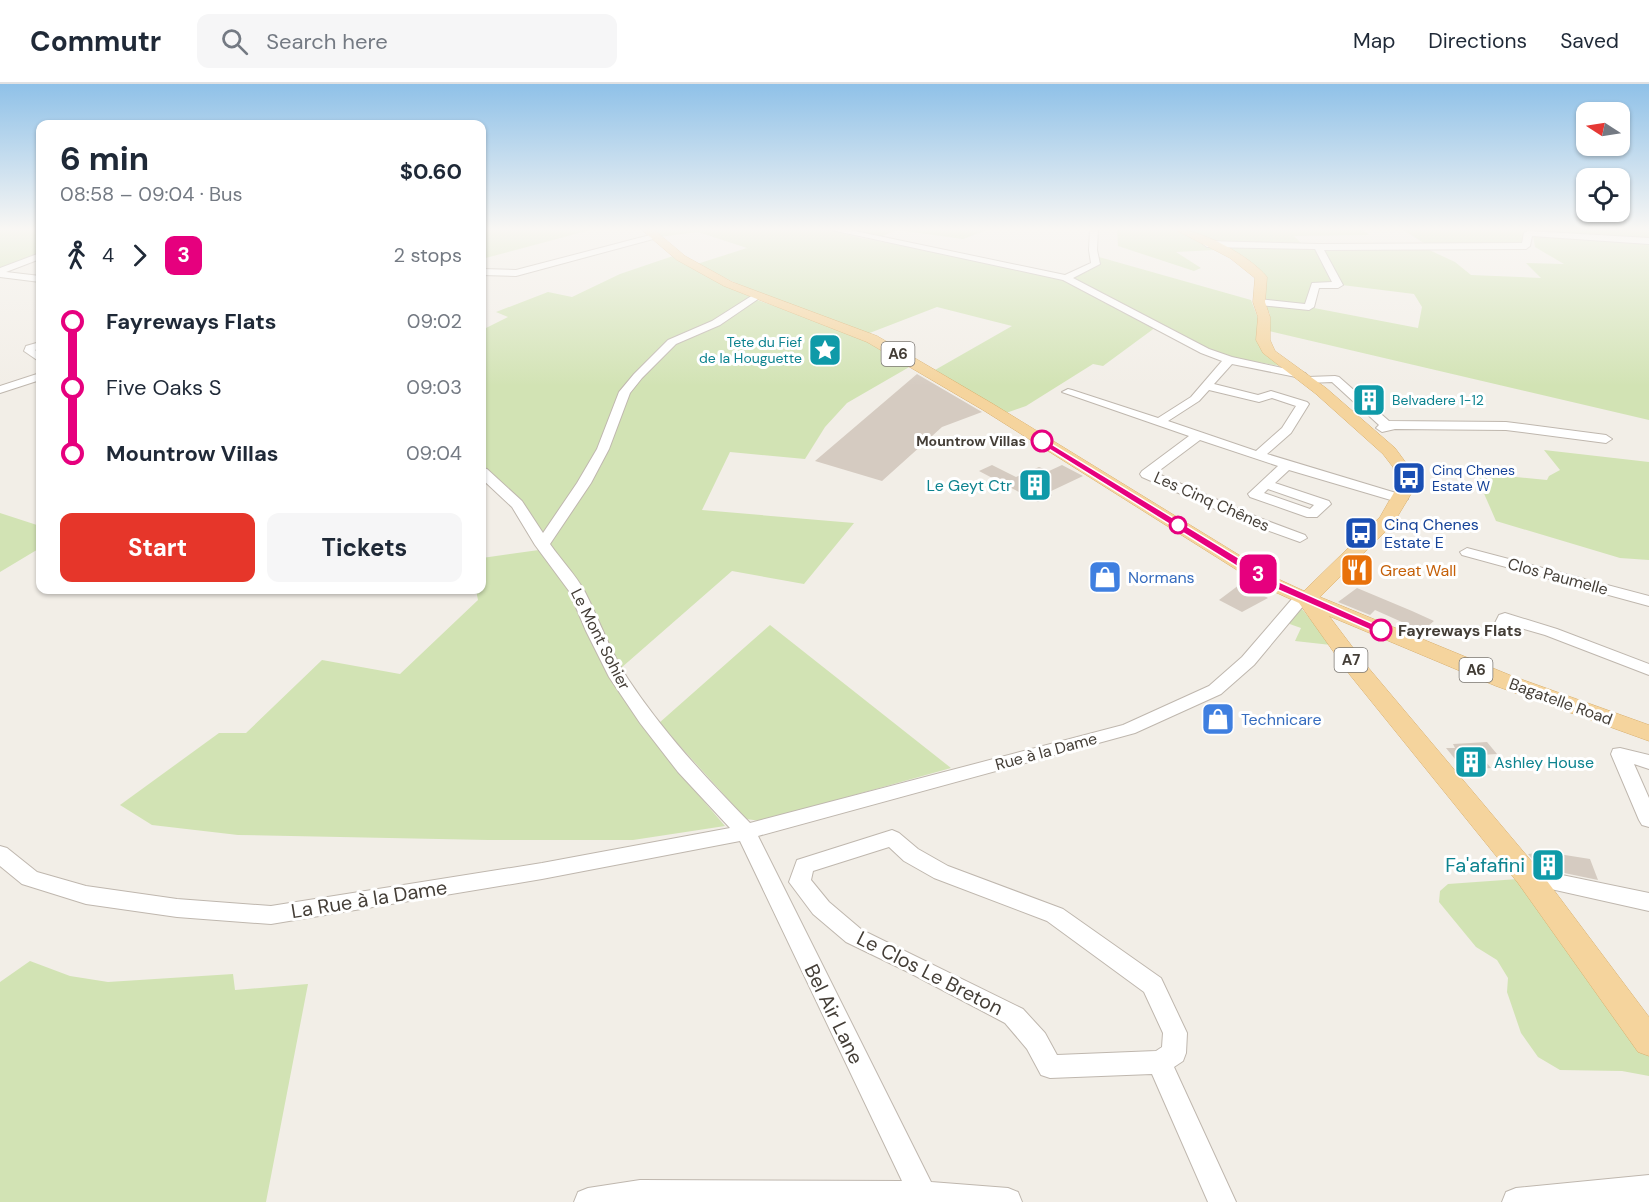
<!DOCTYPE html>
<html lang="en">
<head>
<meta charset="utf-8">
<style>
  body { margin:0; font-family:"DM Sans",sans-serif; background:#f6f6f7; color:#1f2937; height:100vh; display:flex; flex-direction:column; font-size:22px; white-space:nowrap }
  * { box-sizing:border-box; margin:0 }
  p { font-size:20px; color:#747a83 }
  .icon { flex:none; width:33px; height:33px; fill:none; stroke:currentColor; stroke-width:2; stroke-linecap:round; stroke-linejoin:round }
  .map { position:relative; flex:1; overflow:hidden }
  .details { position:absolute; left:36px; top:36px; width:450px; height:474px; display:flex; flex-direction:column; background:#fff; border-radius:12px; box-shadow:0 2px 4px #0004 }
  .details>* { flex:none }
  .badge { padding:0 12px; border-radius:9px; font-size:21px; line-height:39px }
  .needle { width:39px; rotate:282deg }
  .tools { position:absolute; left:1576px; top:18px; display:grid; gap:12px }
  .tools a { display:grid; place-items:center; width:54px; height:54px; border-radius:12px; background:#fff; box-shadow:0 2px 4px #0004; font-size:30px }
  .map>.badge { position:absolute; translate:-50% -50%; box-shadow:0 0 0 3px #fff }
  .legs { display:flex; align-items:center; gap:9px; height:66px; padding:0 24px; font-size:20px }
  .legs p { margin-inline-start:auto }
  .overview { display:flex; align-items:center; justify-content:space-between; height:102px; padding:0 24px }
  h1 { font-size:33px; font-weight:700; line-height:45px }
  .action { display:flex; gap:12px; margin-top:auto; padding:12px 24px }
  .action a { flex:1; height:69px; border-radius:12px; background:#e6362a; color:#fff; font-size:24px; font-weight:700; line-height:69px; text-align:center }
  .action a+a { background:#f6f6f7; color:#1f2937 }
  ul { padding:0 24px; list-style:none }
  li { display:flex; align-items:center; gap:21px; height:66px; font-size:22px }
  li i { display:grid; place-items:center; width:9px; height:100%; margin:0 8px; background:currentColor }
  li i::after { content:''; width:15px; height:15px; margin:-8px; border:4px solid; border-radius:50%; background:#fff }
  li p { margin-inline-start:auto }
  li:first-child i { background:linear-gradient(#0000 50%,currentColor 0) }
  li:last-child i { background:linear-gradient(currentColor 50%,#0000 0) }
  header { display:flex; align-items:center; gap:36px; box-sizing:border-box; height:84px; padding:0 30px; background:#fff; border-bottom:2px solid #e0e1e3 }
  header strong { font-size:28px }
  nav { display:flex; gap:33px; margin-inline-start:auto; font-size:21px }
  .search { width:420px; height:54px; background:#f6f6f7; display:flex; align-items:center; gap:15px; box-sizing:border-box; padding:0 21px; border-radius:12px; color:#747a83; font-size:22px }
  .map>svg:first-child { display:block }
</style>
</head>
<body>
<header>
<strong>Commutr</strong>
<div class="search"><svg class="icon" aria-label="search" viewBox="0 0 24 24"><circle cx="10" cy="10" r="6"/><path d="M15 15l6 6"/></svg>Search here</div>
<nav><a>Map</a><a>Directions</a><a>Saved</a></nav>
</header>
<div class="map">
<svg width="1649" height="1118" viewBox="0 0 1649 1118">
  <rect width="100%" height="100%" fill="#f2eee7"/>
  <!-- green -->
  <path fill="#d2e3b4" d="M0,145H40V171L0,186Z
    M482,145H594L482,175Z
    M651,145H827L861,154L979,175L1061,193L1156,243L1103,282L1093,280L1026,322L1006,329L935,286L1012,242L937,223L867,250L760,211L697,180L747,164L698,148L659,153Z
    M836,145H990L963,155L897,146L878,154Z
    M1117,145H1175L1214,166L1176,168L1201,184L1194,187L1118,162Z
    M1184,145H1361L1369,151L1294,152L1304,162L1207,158Z
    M1402,145H1649V156L1525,148L1522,159L1517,161L1433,162L1422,158Z
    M1533,151L1649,158V336L1269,247L1270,230L1265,221L1314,224L1418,244L1422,223L1414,210L1342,201L1323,165L1425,164L1455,178L1471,191L1541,194L1526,179L1564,180L1535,163Z
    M1218,162L1314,164L1332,200H1311L1307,222L1264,216L1266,193Z
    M673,172L749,212V214L719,234L666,258L607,340L592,376L544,450L509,404L482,382V279L484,276L482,275V246L508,233L496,228L548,208L572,213L620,190Z
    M1099,173L1251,216L1259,237L1261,265L1281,282L1227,273L1208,266L1073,194L1099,181Z
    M757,216L857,250L911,282L847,319L825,343L805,375L730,368L702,426L854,439L804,500L732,487L621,584L582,507L549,460L601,382L630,308L641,293L675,260Z
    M1544,366L1649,378V476L1620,474L1496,437L1475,389L1547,396L1549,392L1560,386Z
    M0,429L40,442V464L0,488Z
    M539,466L573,512L612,596L667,674L725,742L633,756H488L238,751L152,741L120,721L219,649H246L322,576L400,590L478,516L476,506H482V474Z
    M1302,525L1331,561L1295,557L1301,544L1284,538L1294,526Z
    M770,541L951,684L761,737L746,735L659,639Z
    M1518,795L1649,972V992L1622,987L1560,986L1538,973L1521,949L1507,908L1508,894L1497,876L1476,863L1439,818L1440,807L1448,800Z
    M30,877L70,892L108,898L233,890L235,906L308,900L266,1118H0V898Z"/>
  <!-- building -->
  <path fill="#d5cbc1" d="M917,290L982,328L942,343L882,397L815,377Z
    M992,381L1016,393L1039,383L1049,387L1062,381L1083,392L1047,409L1052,411L1038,418L979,387Z
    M1247,495L1261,504L1255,507L1268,514L1242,528L1219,516Z
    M1357,504L1412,527L1434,537L1422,547L1375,526L1370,531L1338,518Z
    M1487,658L1497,670L1480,671L1491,684L1464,686L1446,664H1455L1453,660Z
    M1546,768L1590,775L1598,796L1540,784L1528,770Z"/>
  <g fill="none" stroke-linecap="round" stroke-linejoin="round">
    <!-- minor casing -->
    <g stroke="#bfb7ae" stroke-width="2">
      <path id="minor" d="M827,145H845L1065,191L1091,179L1089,166L1090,145H1098L1097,166L1100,180L1073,194L1209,265L1232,273L1305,289L1307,291L1301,294L1232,280L1214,300L1258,311L1271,307L1307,318L1309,320L1291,349L1267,370L1406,412L1408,415L1401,419L1289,386L1275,399L1329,417L1331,420L1317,433H1307L1250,413L1248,410L1278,382L1200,356L1156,389L1257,433L1305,451L1307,454L1300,458L1247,439L1142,393L1140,390L1142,387L1189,352L1062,308L1068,305L1072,306L1158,334L1191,313L1222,277L1201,269L1063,196ZM1209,306L1259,318L1272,314L1296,322L1282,344L1256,367L1168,337L1199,317ZM1268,405L1314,421L1310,425L1264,409Z
        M1528,147L1649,154V160L1532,152L1530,162L1526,165L1324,166L1343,201L1338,204H1319L1314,223L1309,226L1259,221L1254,218L1259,215L1305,220L1312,199L1332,198L1315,165L1207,163L1203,160L1207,157L1318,160L1522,159L1524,149Z
        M654,150L658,152L657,154L516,192L482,191V185L516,186Z
        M40,169V175L6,188L40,192V198L0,193V184Z
        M753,211L761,213L720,241L676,260L642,294L630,309L609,365L591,399L550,460C561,476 576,491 585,508C600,537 610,568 628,595C663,648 706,694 750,739L1123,641L1209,602L1242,573L1292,515L1307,510L1315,515L1304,521L1254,581L1221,610L1135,649L758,752L931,1098L1008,1104L1018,1108L1022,1118H574L578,1108L588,1104L640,1096L902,1097L740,757L542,795L271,840L177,833L86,820L22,800L0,782V762L7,764L37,788L86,802L177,815L271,822L542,779L730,744L678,688L640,639L609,593L586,547L569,507L535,461L512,423L482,395V384L487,385L522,417L543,449L577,399L597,365L619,308L634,290L668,256L712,237Z
        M40,258V264L35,266L40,270V278L24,267L26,262Z
        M40,289V296L0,309V302Z
        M1335,292L1339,293L1389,337L1506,338L1606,351L1612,355L1606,359L1506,346L1395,345L1382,348L1376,344L1379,341L1332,298L1308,299L1302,296L1308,293Z
        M1467,464L1649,512V522L1462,471L1460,468Z
        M1505,529L1557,545L1649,580V591L1545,551L1510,541L1508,544H1496L1494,541L1499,531Z
        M1620,664L1649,671V685L1634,680L1649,714V743L1642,741L1639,736L1611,670L1613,665Z
        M892,746L899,749L918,765L948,782L1063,825L1161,894L1187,949L1186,969L1183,977L1174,983L1236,1118H1208L1152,990L1050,994L1041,991L1027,965L1005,939L908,888L846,858L813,830L789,798L797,776ZM889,763L904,777L934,794L1047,837L1144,908L1163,949L1162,963L1156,967L1057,971L1045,949L1023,925L862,846L829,818L811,796L813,787Z
        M1528,784L1649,809V827L1520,798L1517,792L1520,786Z
        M1649,1091V1118H1502L1506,1108L1516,1104Z"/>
    </g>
    <!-- major casing -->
    <g stroke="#d8af6f" stroke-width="1">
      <path id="major" d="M641,145H653L685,172L732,198L877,252L993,320L1278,495L1304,507L1380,433L1396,405L1393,383L1383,370L1316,310L1263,269L1256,256L1258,233L1253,218L1255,194L1230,174L1174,145C1201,145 1250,172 1267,193L1265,218L1270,233V256L1275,267L1326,304L1395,364L1409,383L1414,405L1393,440L1320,513L1512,592L1649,641V657L1496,602L1329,532L1366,581L1538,785L1649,933V972L1638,968L1518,799L1350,591L1299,519L1264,503L983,326L867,258L724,202L677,176Z"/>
    </g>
    <!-- minor -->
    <use href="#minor" fill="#fff" fill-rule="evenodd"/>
    <!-- major -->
    <use href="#major" fill="#f5d49d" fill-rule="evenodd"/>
  </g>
  <!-- sky -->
  <linearGradient id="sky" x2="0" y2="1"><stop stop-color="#8fc1e8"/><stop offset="0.48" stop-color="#f9f7f4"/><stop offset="1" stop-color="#f9f7f4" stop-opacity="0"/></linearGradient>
  <rect width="1649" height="302" fill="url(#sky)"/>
  <!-- line-1 -->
  <path fill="#e6007e" stroke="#fff" stroke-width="1.5" d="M1039,356H1045L1275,496L1387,546L1385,549H1377L1267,501L1039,359Z"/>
  <!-- icons -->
  <defs>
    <g id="sight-square" transform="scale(1.725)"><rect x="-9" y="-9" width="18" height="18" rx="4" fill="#0f9aa8" stroke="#fff"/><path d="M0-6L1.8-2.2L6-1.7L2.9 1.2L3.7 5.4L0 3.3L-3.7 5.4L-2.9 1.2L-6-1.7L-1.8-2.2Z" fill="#fff"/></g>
    <g id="building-square" transform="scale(1.725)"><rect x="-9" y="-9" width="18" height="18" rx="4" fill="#0f9aa8" stroke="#fff"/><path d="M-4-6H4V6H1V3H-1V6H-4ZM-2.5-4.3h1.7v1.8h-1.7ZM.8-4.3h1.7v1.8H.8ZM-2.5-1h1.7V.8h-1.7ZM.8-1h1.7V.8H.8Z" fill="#fff"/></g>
    <g id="bus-square" transform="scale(1.725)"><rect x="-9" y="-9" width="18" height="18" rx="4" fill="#1a4fb4" stroke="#fff"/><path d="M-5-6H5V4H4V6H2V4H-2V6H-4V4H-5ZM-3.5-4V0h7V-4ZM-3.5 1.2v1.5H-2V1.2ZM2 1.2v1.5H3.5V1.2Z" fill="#fff"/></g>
    <g id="restaurant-square" transform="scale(1.725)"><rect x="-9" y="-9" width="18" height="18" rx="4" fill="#e8710a" stroke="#fff"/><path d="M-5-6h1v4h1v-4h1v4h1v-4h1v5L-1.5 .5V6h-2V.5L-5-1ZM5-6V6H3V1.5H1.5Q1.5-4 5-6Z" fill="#fff"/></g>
    <g id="shop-square" transform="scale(1.725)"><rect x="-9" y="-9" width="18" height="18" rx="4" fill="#3f7fe0" stroke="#fff"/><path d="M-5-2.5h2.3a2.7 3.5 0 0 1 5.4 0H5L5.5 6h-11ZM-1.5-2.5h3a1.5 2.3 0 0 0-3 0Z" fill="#fff"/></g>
  </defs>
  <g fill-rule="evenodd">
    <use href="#sight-square" x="825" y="266"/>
    <use href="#building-square" x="1369" y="316"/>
    <use href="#bus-square" x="1409" y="394"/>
    <use href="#building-square" x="1035" y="401"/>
    <use href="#bus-square" x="1361" y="449"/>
    <use href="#restaurant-square" x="1357" y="486"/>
    <use href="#shop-square" x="1105" y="493"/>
    <use href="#shop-square" x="1218" y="635"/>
    <use href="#building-square" x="1471" y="678"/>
    <use href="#building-square" x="1548" y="781"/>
  </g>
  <!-- markers -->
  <g fill="#fff" stroke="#e6007e" stroke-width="3">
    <circle cx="1042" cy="357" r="10"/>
    <circle cx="1178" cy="441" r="8"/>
    <circle cx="1381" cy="546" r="10"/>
  </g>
  <g text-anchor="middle" stroke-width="6" stroke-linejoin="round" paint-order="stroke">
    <!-- far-culture labels -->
    <g font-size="14" fill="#0d838f" stroke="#fff" text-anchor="end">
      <text x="802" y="263">Tete du Fief<tspan x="802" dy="16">de la Houguette</tspan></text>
      <text x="1392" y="321" text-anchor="start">Belvadere 1-12</text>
    </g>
    <!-- far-stop labels -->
    <g font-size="14" font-weight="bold" fill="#443e37" stroke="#fff" text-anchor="end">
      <text x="1026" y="362">Mountrow Villas</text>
    </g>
    <!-- far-transit labels -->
    <g font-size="14" fill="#164399" stroke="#fff" text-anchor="start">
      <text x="1432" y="391">Cinq Chenes<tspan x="1432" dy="16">Estate W</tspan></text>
    </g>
    <!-- shield labels -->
    <g fill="#fff" stroke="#7c7873" stroke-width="1.5">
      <rect x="881.5" y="258" width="33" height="24" rx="4.5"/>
      <rect x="1334.5" y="564" width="33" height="24" rx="4.5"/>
      <rect x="1459.5" y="574" width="33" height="24" rx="4.5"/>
    </g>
    <g font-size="15" font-weight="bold" fill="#443e37">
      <text x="898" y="275">A6</text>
      <text x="1351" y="581">A7</text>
      <text x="1476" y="591">A6</text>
    </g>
    <!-- culture labels -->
    <g font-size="16" fill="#0d838f" stroke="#fff" text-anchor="end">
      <text x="1012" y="407">Le Geyt Ctr</text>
      <text x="1494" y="684" text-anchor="start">Ashley House</text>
    </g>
    <!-- street labels -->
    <g font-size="16" fill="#443e37" stroke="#fff">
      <text transform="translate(1212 417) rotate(24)" y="6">Les Cinq Chênes</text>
      <text transform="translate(1558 492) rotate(15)" y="6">Clos Paumelle</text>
      <text transform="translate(601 555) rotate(63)" y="6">Le Mont Sohier</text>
      <text transform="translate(1561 617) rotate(20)" y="6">Bagatelle Road</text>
      <text transform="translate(1046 667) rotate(-15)" y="6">Rue à la Dame</text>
    </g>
    <!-- transit labels -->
    <g font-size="16" fill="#164399" stroke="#fff" text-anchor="start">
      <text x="1384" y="446">Cinq Chenes<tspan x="1384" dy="18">Estate E</tspan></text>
    </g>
    <!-- food labels -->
    <g font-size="16" fill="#c56008" stroke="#fff" text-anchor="start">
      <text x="1380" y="492">Great Wall</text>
    </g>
    <!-- shop labels -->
    <g font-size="16" fill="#366cbe" stroke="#fff" text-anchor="start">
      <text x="1128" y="499">Normans</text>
      <text x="1241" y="641">Technicare</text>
    </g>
    <!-- stop labels -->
    <g font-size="16" font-weight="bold" fill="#443e37" stroke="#fff" text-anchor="start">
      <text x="1398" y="552">Fayreways Flats</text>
    </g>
    <!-- near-culture labels -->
    <g font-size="20" fill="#0d838f" stroke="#fff" text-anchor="end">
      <text x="1525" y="788">Fa'afafini</text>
    </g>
    <!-- near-street labels -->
    <g font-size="20" fill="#443e37" stroke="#fff">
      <text transform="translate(369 815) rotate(-9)" y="7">La Rue à la Dame</text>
      <text transform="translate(930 889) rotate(27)" y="7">Le Clos Le Breton</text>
      <text transform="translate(834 930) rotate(64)" y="7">Bel Air Lane</text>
    </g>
  </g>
</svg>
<div class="tools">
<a><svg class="needle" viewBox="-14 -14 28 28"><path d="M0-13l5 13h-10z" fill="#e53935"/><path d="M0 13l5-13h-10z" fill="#747a83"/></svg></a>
<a><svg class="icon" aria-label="locate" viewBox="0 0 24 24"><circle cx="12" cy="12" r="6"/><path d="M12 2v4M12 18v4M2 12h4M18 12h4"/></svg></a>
</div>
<b class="badge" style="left:1258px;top:490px;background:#e6007e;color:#fff">3</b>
<section class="details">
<div class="overview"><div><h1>6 min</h1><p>08:58 – 09:04 · Bus</p></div><b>$0.60</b></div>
<div class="legs"><svg class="icon" aria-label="walk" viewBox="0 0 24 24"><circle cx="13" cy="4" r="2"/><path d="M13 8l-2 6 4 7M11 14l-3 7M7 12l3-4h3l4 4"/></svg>4<svg class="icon" aria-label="forward" viewBox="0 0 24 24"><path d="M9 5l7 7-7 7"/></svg><b class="badge" style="background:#e6007e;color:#fff">3</b><p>2 stops</p></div>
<ul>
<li><i style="color:#e6007e"></i><b>Fayreways Flats</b><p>09:02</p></li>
<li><i style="color:#e6007e"></i><span>Five Oaks S</span><p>09:03</p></li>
<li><i style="color:#e6007e"></i><b>Mountrow Villas</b><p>09:04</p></li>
</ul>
<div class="action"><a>Start</a><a>Tickets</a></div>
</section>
</div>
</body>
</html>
